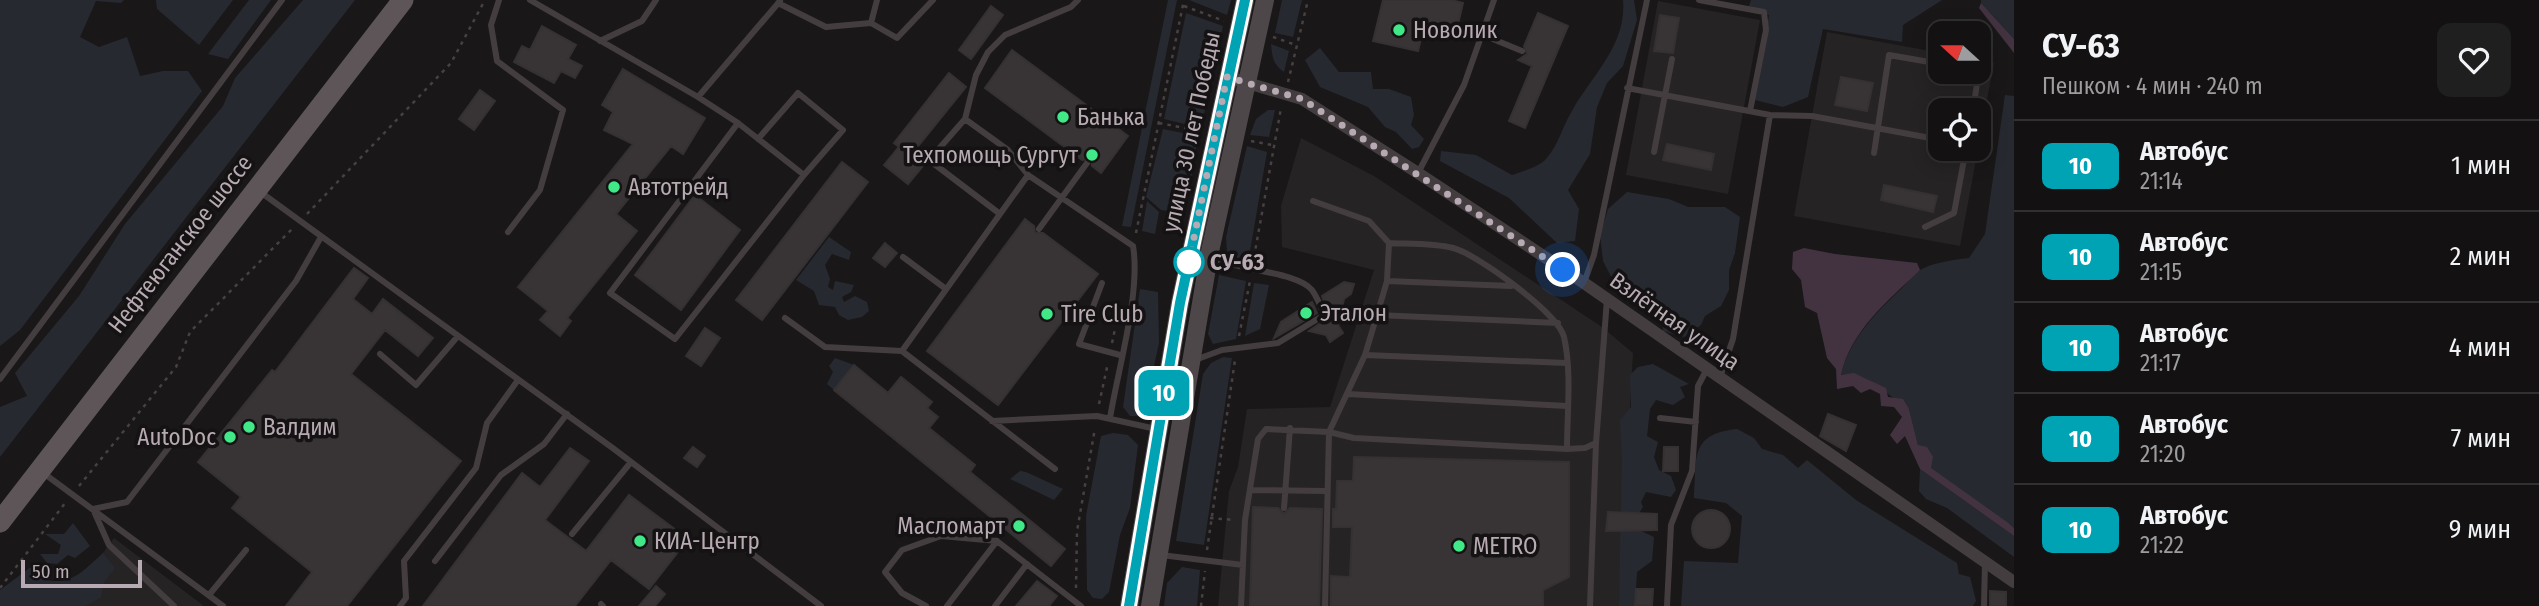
<!DOCTYPE html>
<html lang="ru">
<head>
<meta charset="utf-8">
<style>
  body { margin:0; font-family:"Fira Sans Condensed",sans-serif; background:#201f20; color:#f1f3f6; height:100vh; display:flex; flex-direction:column; font-size:26px; white-space:nowrap }
  * { box-sizing:border-box; margin:0 }
  p { font-size:23px; color:#9d9d9f }
  .icon { flex:none; width:38px; height:38px; fill:none; stroke:currentColor; stroke-width:2; stroke-linecap:round; stroke-linejoin:round }
  .map { position:relative; flex:1; overflow:hidden }
  .details { display:flex; flex-direction:column; background:#131112; width:525px }
  .details>* { flex:none }
  .badge { padding:0 14px; border-radius:10px; font-size:24px; line-height:46px }
  .needle { width:46px; rotate:291deg }
  .fabs { position:absolute; left:1928px; top:21px; display:grid; gap:14px }
  .fabs a { display:grid; place-items:center; width:63px; height:63px; border-radius:14px; background:#131112; box-shadow:0 4px 18px #0003,0 0 0 2px #323132; font-size:35px }
  .scale { position:absolute; left:21px; bottom:18px; width:121px; box-sizing:border-box; padding-left:7px; border:4px solid #b8aab2; border-top:0; font-size:19px; line-height:24px; white-space:nowrap; color:#b8aab2; -webkit-text-stroke:5px #141213; paint-order:stroke }
  .you { position:absolute; width:35px; height:35px; margin:-18px; border:5px solid #fff; border-radius:50%; background:#1a73e8; box-shadow:0 0 0 10px #1a73e833 }
  .map>.badge { position:absolute; translate:-50% -50%; box-shadow:0 0 0 4px #fff }
  .round { display:grid; place-items:center; flex:none; width:74px; height:74px; border-radius:14px; background:#201f20 }
  .overview { display:flex; align-items:center; justify-content:space-between; height:119px; padding:0 28px }
  h1 { font-size:33px; font-weight:700; line-height:52px }
  ul { padding:0; list-style:none }
  li { display:flex; align-items:center; gap:21px; height:91px; padding:0 28px; border-top:2px solid #323132 }
  li div { flex:1 }
  li b { display:block; font-size:26px }
  li em { font-style:normal }
  li .badge { min-width:77px; font-weight:700; text-align:center }
  main { display:flex; flex:1; min-height:0 }
  .map>svg:first-child { display:block }
</style>
</head>
<body>
<main>
<div class="map">
<svg width="2014" height="606" viewBox="0 0 2014 606">
  <rect width="100%" height="100%" fill="#191718"/>
  <!-- built -->
  <path fill="#262324" d="M1658,1L1760,20L1728,194L1626,175Z
    M1827,32L1941,53V72H1979V60L1994,63L1979,142V110H1941V149H1978L1960,246L1794,216Z
    M1301,138L1374,176L1602,327L1633,353L1619,606H1218L1229,491L1238,467L1247,409L1330,407L1374,270L1282,247L1281,206Z
    M114,538L204,606H46L103,553Z"/>
  <!-- green -->
  <path fill="#272931" d="M0,0H124L121,3L96,1L80,37L99,47L127,37L140,76L163,71H188L202,91L20,330L0,346Z
    M156,0H233L199,45L157,9Z
    M249,0H271L228,59L208,54Z
    M303,0H355L0,457V407L27,396L15,373L79,296L125,224L223,106L235,78Z
    M1168,0H1177L1131,227L1122,226Z
    M1189,0H1231L1227,15Z
    M1282,0H1302L1293,37L1275,33Z
    M1623,0H1634L1637,20L1623,66L1607,83L1597,107L1590,154L1568,190L1579,209L1575,241L1557,243L1509,198L1440,161L1441,151L1476,155L1512,175C1523,171 1539,167 1546,159C1559,144 1562,127 1572,111C1592,75 1627,45 1623,0Z
    M1751,0H1942L1903,25L1902,42L1823,29L1808,97L1783,107L1755,100L1769,15L1749,6Z
    M1981,0H2014V39L1981,3Z
    M1186,13L1223,26L1201,128L1164,119Z
    M1271,44L1289,51L1284,72C1273,65 1272,56 1271,44Z
    M1320,48L1339,72H1371L1373,89H1389L1411,97L1414,115L1411,125L1424,139L1419,147L1412,149L1396,132L1385,127L1368,107L1320,87L1305,60Z
    M2005,95L2014,96V528L1930,468L1918,445L1909,409C1886,396 1869,370 1841,375C1850,338 1875,314 1902,288C1908,282 1914,273 1922,269C1936,262 1953,260 1969,258L1985,234Z
    M1268,110H1275L1269,137L1250,135L1256,119Z
    M1163,129L1198,136L1191,179L1176,212L1161,210L1146,197Z
    M1247,146L1267,152L1248,263L1237,260L1227,252L1226,237Z
    M1627,192L1669,199L1688,207H1725L1740,217L1735,253L1729,270V290L1721,306L1705,316L1701,325L1684,337L1663,331V321L1621,296L1603,261L1600,235L1608,209Z
    M1147,201L1159,212L1155,234L1142,231Z
    M829,237L851,252L849,260L832,254L825,265L830,279L828,287L833,290L835,281L854,285L851,292L842,297L844,302L855,296L867,302L869,311L862,317L848,320L839,315L835,307L819,305L814,291L796,280Z
    M1219,275L1246,281L1236,339L1213,344L1208,334Z
    M1254,283L1269,285L1260,329L1245,336Z
    M1140,289L1158,292L1159,343L1144,412L1138,416H1130L1123,407Z
    M1223,357L1232,358L1204,545L1176,541L1203,374L1211,363Z
    M835,358L854,365L834,390L827,384L833,372L829,366Z
    M1653,364L1689,384L1680,387L1685,397L1673,405L1656,400L1650,409L1647,436L1658,442L1654,457L1659,470L1671,476L1676,490L1671,497L1646,492L1641,502L1643,507L1636,518L1637,529L1654,537L1652,561L1637,572L1635,606H1619L1622,456L1620,420L1631,407L1630,375L1638,367Z
    M1737,429L1754,438L1762,449L1783,455L1798,468L1807,460L1856,500L1957,563L1959,574L1970,577L1976,601L1973,606H1681L1684,561L1738,563L1742,516L1726,503L1694,498C1697,458 1689,434 1737,429Z
    M1113,433L1128,435L1138,445L1130,508L1120,535L1109,592L1102,599L1093,598L1087,590L1086,516L1101,436Z
    M1920,469L2014,536V557L1947,508L1926,499L1919,491Z
    M1020,471L1026,472L1063,489L1054,500L1010,479Z
    M73,523L90,546L75,558L68,555L57,564L47,563L40,554H58L61,545L45,534H64Z
    M103,553L115,568L104,582L101,597L86,606H0V590L35,564L42,579C71,587 83,571 103,553Z
    M1182,567L1200,570L1197,606H1164L1167,583Z"/>
  <!-- water -->
  <path fill="#433341" d="M1981,3L2014,39V53L1979,8Z
    M1804,248L1835,254L1917,263L1920,270C1888,301 1851,330 1841,375L1854,373L1886,388L1888,397L1903,399L1909,409L1918,445L1927,447L1933,457L1931,468L2007,522L2014,528V536L1920,469L1905,436L1897,444L1890,435L1902,417L1894,407L1881,406L1880,394L1870,389L1861,393L1853,386L1837,389L1836,369L1827,358L1817,313L1805,307L1801,280L1792,269L1793,252Z"/>
  <!-- building -->
  <path fill="#383436" stroke="#353132" stroke-width="2" d="M1383,0H1451L1463,3L1456,33L1424,26L1418,51L1373,41Z
    M991,6L1003,15L971,59L959,50Z
    M1538,13L1568,26L1525,128L1509,121L1532,66L1518,60L1527,54L1524,46Z
    M1660,15L1679,18L1673,53L1654,51Z
    M542,26L576,45L568,59L582,66L575,78L561,71L554,83L514,62L522,46L530,50Z
    M1012,50L1128,136L1101,173L1092,166L1091,159L1082,160L985,88Z
    M623,69L705,118L683,154L671,146L616,214L637,231L567,318L571,321L560,336L540,320L548,311L518,287L633,144L604,130L613,112L602,105Z
    M949,73L966,87L910,156L923,166L908,184L884,165L899,147L894,143Z
    M1841,77L1873,83L1867,111L1835,105Z
    M480,90L495,101L474,130L459,119Z
    M1667,144L1714,154L1711,170L1663,160Z
    M842,162L868,182L762,320L736,300Z
    M1884,185L1937,196L1933,212L1881,200Z
    M695,195L740,230L681,310L635,275Z
    M1025,219L1034,226L1035,233H1043L1098,274L998,405L927,351Z
    M885,243L897,253L885,267L873,258Z
    M354,268L368,278L353,299L372,314L383,299L433,338L418,356L385,330L351,374L461,461L347,606H286L312,572L232,508L241,497L198,462L272,370L275,372Z
    M1344,282L1354,284L1351,294L1344,299L1338,325L1343,333L1330,342L1326,335L1309,331L1329,317L1322,296Z
    M1312,302L1317,313L1274,338L1281,322Z
    M705,328L720,338L701,366L686,356Z
    M854,365L888,393L901,377L932,402L927,408L938,417L929,428L975,465L970,472L1065,549L1051,566L834,390Z
    M1828,414L1856,425L1846,451L1820,436Z
    M693,447L705,456L697,467L684,458Z
    M1664,447H1678V471H1663Z
    M570,448L589,461L545,520L586,551L629,495L688,539L649,589L611,560L575,606H423L522,473L540,487Z
    M1354,457L1569,462V577L1543,590V606H1331V576L1350,577L1352,527H1333V509H1336L1337,481H1353Z
    M1253,507L1278,508L1284,514L1290,508L1322,509L1319,606H1250Z
    M1692 529a19 19 0 1 1 38 0a19 19 0 1 1-38 0Z
    M1608,512L1657,514V530L1606,531Z
    M1037,581L1057,596L1049,606H1016Z
    M656,586L665,594L655,606H639Z
    M1636,589H1653L1652,606L1635,605Z
    M1990,591L2006,592V606H1990Z"/>
  <g fill="none" stroke-linecap="round" stroke-linejoin="round">
    <!-- path -->
    <path stroke="#474044" stroke-width="2.5" stroke-dasharray="3.5 5" stroke-linecap="butt" d="M1184,6L1224,21
      M1273,37L1296,45
      M1288,82L1308,0
      M1159,123L1200,131
      M1251,141L1272,145
      M307,214L451,63L485,0
      M1136,233L1184,0
      M1254,257L1281,108
      M1239,336L1250,281
      M1112,343L1115,329
      M1099,404L1108,363
      M79,486L176,367L190,332L292,229
      M1210,518L1235,520
      M1207,550L1235,360
      M0,588L66,502
      M1076,588L1077,531L1095,428
      M1201,606L1205,571"/>
    <!-- lane -->
    <path stroke="#433d40" stroke-width="6" d="M499,0L491,25L497,61L563,110L540,190L508,232
      M530,0L698,97L738,123L804,175
      M1699,0L1764,12L1766,30L1750,111
      M778,3L826,27L871,23L897,38L933,0
      M871,23L877,0
      M1483,35L1522,51
      M600,41L642,21L656,0
      M1627,88L1770,115L1812,116L1941,140
      M698,97L780,1
      M1973,110L1979,71
      M965,119L1008,150L1028,175L1133,246C1141,292 1118,369 1110,418
      M738,123L610,293L675,339L804,175L843,130L798,93L758,139
      M1654,152L1672,59
      M1874,153L1889,55L1941,64
      M1418,173L1464,85L1494,0
      M1028,175L902,351L1055,469
      M259,191L614,449L821,606
      M1313,201L1369,221L1389,243L1387,281L1377,315L1365,355L1329,432L1325,606
      M1000,214L929,160L965,119L976,75L988,52L1005,35L1071,7L1078,0
      M1925,227L1954,213L1966,149
      M1039,229L1087,163
      M1389,243C1409,244 1434,243 1453,248C1477,254 1559,314 1564,337C1572,372 1567,413 1567,449
      M903,257L946,289
      M1387,281L1511,286
      M1102,283L1079,344L1120,355
      M1584,283L1594,255L1647,0
      M1377,315L1558,323
      M785,318L825,347L902,351
      M380,354L416,385L458,336
      M1365,355L1566,363
      M1195,360L1222,350L1278,343L1324,315C1321,307 1317,297 1312,290C1297,271 1235,271 1210,256
      M1720,377L1733,339L1770,115
      M0,379L282,0
      M1348,394L1567,406
      M1660,418L1696,422
      M992,421L1097,416L1156,429
      M42,472L223,606
      M1250,490L1327,491
      M1284,508L1290,428
      M572,534L631,462
      M1161,555L1243,565
      M435,561L501,475L544,444L567,414
      M209,595L246,550
      M601,604L603,606
      M174,606L109,545L93,509L127,502L296,281L321,237
      M400,606L406,598L404,561L476,468L487,423L518,380
      M926,606L902,593L885,572L902,550L941,536L997,541
      M947,606L997,541L1081,606
      M995,606L1027,564
      M1241,606L1245,520L1258,439L1266,429L1329,432L1354,438L1567,449L1585,448L1596,443
      M1590,606L1596,443L1607,299
      M1667,606L1671,525L1692,471L1698,386L1707,369
      M1984,606L1985,562"/>
    <!-- street -->
    <path stroke="#433d40" stroke-width="12" d="M1227,77L1302,99L1418,173L1584,283L2014,582"/>
    <!-- secondary -->
    <path stroke="#4e474a" stroke-width="18" d="M1129,606L1180,303L1245,0
      M1150,606L1209,256L1265,0"/>
    <!-- primary -->
    <path stroke="#5d5558" stroke-width="21" d="M0,522L403,0"/>
  </g>
  <g fill="none" stroke-linecap="round" stroke-linejoin="round">
    <!-- line casing -->
    <g stroke="#fff" stroke-width="16">
      <path id="line" d="M1129,606L1180,303L1245,0"/>
    </g>
    <!-- line -->
    <use href="#line" stroke="#00a3b4" stroke-width="10"/>
    <!-- walk -->
    <path stroke="#b8aab2" stroke-width="7" stroke-dasharray="0 12.6" d="M1189,262L1227,77L1302,99L1563,270"/>
  </g>
  <!-- markers -->
  <g fill="#40e887" stroke="#141213" stroke-width="2.5">
    <circle cx="1399" cy="30" r="7"/>
    <circle cx="1063" cy="117" r="7"/>
    <circle cx="1092" cy="155" r="7"/>
    <circle cx="614" cy="187" r="7"/>
    <circle cx="1306" cy="313" r="7"/>
    <circle cx="1047" cy="314" r="7"/>
    <circle cx="249" cy="427" r="7"/>
    <circle cx="230" cy="437" r="7"/>
    <circle cx="1019" cy="526" r="7"/>
    <circle cx="640" cy="541" r="7"/>
    <circle cx="1459" cy="546" r="7"/>
  </g>
  <circle fill="#fff" stroke="#00a3b4" stroke-width="3.5" cx="1189" cy="262" r="14"/>
  <g text-anchor="middle" stroke-width="7" stroke-linejoin="round" paint-order="stroke">
    <!-- poi labels -->
    <g font-size="23" fill="#b8aab2" stroke="#141213" text-anchor="start">
      <text x="1413" y="38">Новолик</text>
      <text x="1077" y="125">Банька</text>
      <text x="1078" y="163" text-anchor="end">Техпомощь Сургут</text>
      <text x="628" y="195">Автотрейд</text>
      <text x="1320" y="321">Эталон</text>
      <text x="1061" y="322">Tire Club</text>
      <text x="263" y="435">Валдим</text>
      <text x="216" y="445" text-anchor="end">AutoDoc</text>
      <text x="1005" y="534" text-anchor="end">Масломарт</text>
      <text x="654" y="549">КИА-Центр</text>
      <text x="1473" y="554">METRO</text>
    </g>
    <!-- street labels -->
    <g font-size="23" fill="#b8aab2" stroke="#141213">
      <text transform="translate(1191 132) rotate(-78)" y="8">улица 30 лет Победы</text>
      <text transform="translate(180 244) rotate(-52)" y="8">Нефтеюганское шоссе</text>
      <text transform="translate(1675 321) rotate(35)" y="8">Взлётная улица</text>
    </g>
    <!-- stop labels -->
    <g font-size="23" font-weight="bold" fill="#b8aab2" stroke="#141213" text-anchor="start">
      <text x="1210" y="270">СУ-63</text>
    </g>
  </g>
</svg>
<div class="fabs">
<a><svg class="needle" viewBox="-14 -14 28 28"><path d="M0-13l5 13h-10z" fill="#e53935"/><path d="M0 13l5-13h-10z" fill="#9d9d9f"/></svg></a>
<a><svg class="icon" aria-label="locate" viewBox="0 0 24 24"><circle cx="12" cy="12" r="6"/><path d="M12 2v4M12 18v4M2 12h4M18 12h4"/></svg></a>
</div>
<div class="scale">50 m</div>
<div class="you" style="left:1563px;top:270px"></div>
<b class="badge" style="left:1164px;top:393px;background:#00a3b4;color:#fff">10</b>
</div>
<section class="details">
<div class="overview"><div><h1>СУ-63</h1><p>Пешком · 4 мин · 240 m</p></div><a class="round"><svg class="icon" aria-label="heart" viewBox="0 0 24 24"><path d="M12 20l-8-8c-3-5 5-10 8-4 3-6 11-1 8 4z"/></svg></a></div>
<ul>
<li><span class="badge" style="background:#00a3b4;color:#fff">10</span><div><b>Автобус</b><p>21:14</p></div><em>1 мин</em></li>
<li><span class="badge" style="background:#00a3b4;color:#fff">10</span><div><b>Автобус</b><p>21:15</p></div><em>2 мин</em></li>
<li><span class="badge" style="background:#00a3b4;color:#fff">10</span><div><b>Автобус</b><p>21:17</p></div><em>4 мин</em></li>
<li><span class="badge" style="background:#00a3b4;color:#fff">10</span><div><b>Автобус</b><p>21:20</p></div><em>7 мин</em></li>
<li><span class="badge" style="background:#00a3b4;color:#fff">10</span><div><b>Автобус</b><p>21:22</p></div><em>9 мин</em></li>
</ul>
</section>
</main>
</body>
</html>
